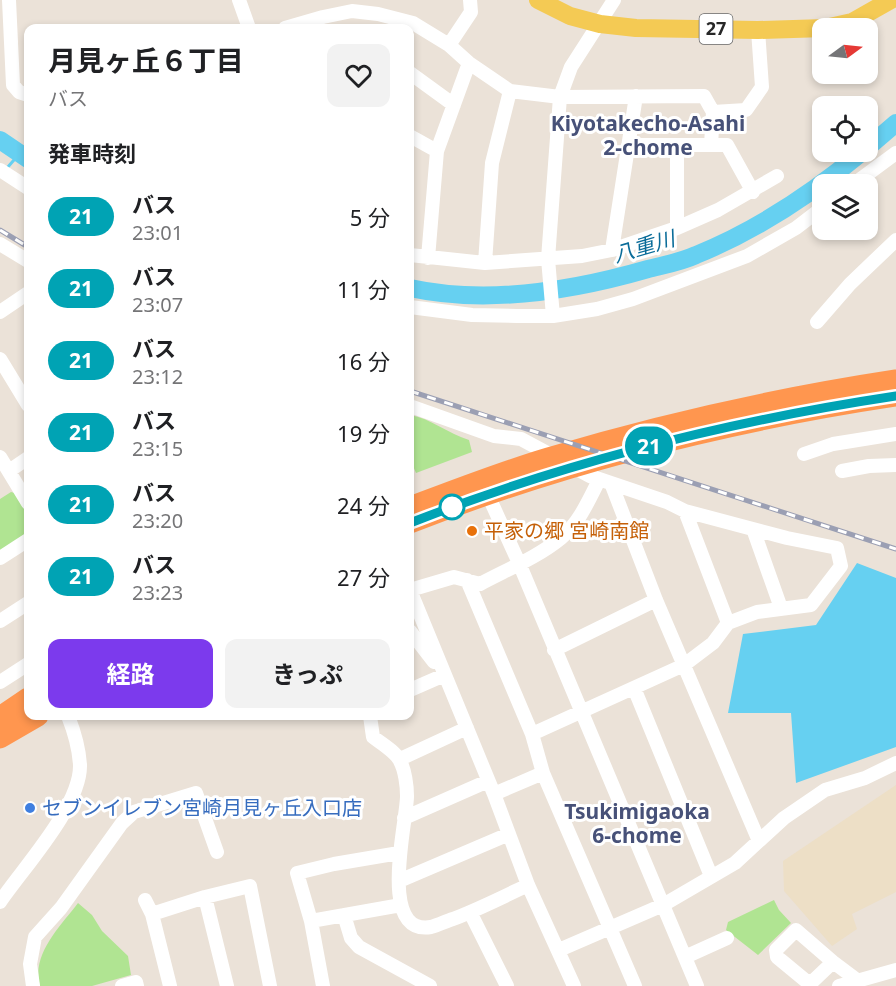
<!DOCTYPE html>
<html lang="ja">
<head>
<meta charset="utf-8">
<style>
  body { margin:0; font-family:"Noto Sans","Noto Sans JP",sans-serif; background:#f2f2f2; color:#202124; height:100vh; display:flex; flex-direction:column; font-size:22px; white-space:nowrap }
  * { box-sizing:border-box; margin:0 }
  p { font-size:20px; color:#757577 }
  .icon { flex:none; width:33px; height:33px; fill:none; stroke:currentColor; stroke-width:2; stroke-linecap:round; stroke-linejoin:round }
  .map { position:relative; flex:1; overflow:hidden }
  .details { position:absolute; left:24px; top:24px; width:390px; height:696px; display:flex; flex-direction:column; background:#fff; border-radius:12px; box-shadow:0 3px 9px #0003 }
  .details>* { flex:none }
  .badge { padding:0 12px; border-radius:20px; font-size:21px; line-height:39px }
  .needle { width:39px; rotate:75deg }
  .tools { position:absolute; left:812px; top:18px; display:grid; gap:12px }
  .tools a { display:grid; place-items:center; width:66px; height:66px; border-radius:12px; background:#fff; box-shadow:0 3px 9px #0003; font-size:30px }
  .map>.badge { position:absolute; translate:-50% -50%; box-shadow:0 0 0 3px #fff }
  h2 { padding:0 24px; font-size:22px; line-height:54px }
  .round { display:grid; place-items:center; flex:none; width:63px; height:63px; border-radius:12px; background:#f2f2f2 }
  .overview { display:flex; align-items:center; justify-content:space-between; height:102px; padding:0 24px }
  h1 { font-size:28px; font-weight:700; line-height:45px }
  .primary-button { display:flex; gap:12px; margin-top:auto; padding:12px 24px }
  .primary-button a { flex:1; height:69px; border-radius:12px; background:#7c3aed; color:#fff; font-size:24px; font-weight:700; line-height:69px; text-align:center }
  .primary-button a+a { background:#f2f2f2; color:#202124 }
  ul { padding:0; list-style:none }
  li { display:flex; align-items:center; gap:18px; height:72px; padding:0 24px }
  li div { flex:1 }
  li b { display:block; font-size:22px }
  li em { font-style:normal }
  li .badge { min-width:66px; font-weight:700; text-align:center }
  .map>svg:first-child { display:block }
</style>
</head>
<body>
<div class="map">
<svg width="896" height="986" viewBox="0 0 896 986">
  <rect width="100%" height="100%" fill="#ebe2d8"/>
  <!-- education -->
  <path fill="#eddfc6" d="M896,785V892L852,914L857,929L832,946L784,891L783,861Z"/>
  <!-- green -->
  <path fill="#b0e492" d="M410,415C430,418 449,434 469,440L472,452L416,473L410,459Z
    M11,492L15,493L28,514V537L0,553V499Z
    M774,900L779,910L791,923L758,955L726,930L728,922Z
    M78,903L92,915L102,931L128,956L131,975L92,986H40C31,954 60,927 78,903Z"/>
  <!-- water -->
  <path fill="#66d0f1" d="M857,563L896,578V747L796,783L791,713H728L743,634L816,625Z"/>
  <g fill="none" stroke-linecap="round" stroke-linejoin="round">
    <!-- stream -->
    <path stroke="#66d0f1" stroke-width="3" d="M7,168L20,153"/>
    <!-- river -->
    <path stroke="#66d0f1" stroke-width="18" d="M0,140L28,159
      M867,148L896,123
      M410,288C488,305 572,291 648,269C664,265 681,262 696,255C755,231 814,192 862,152"/>
    <!-- minor -->
    <path stroke="#fff" stroke-width="14" d="M9,0L13,85L19,92L28,95
      M239,0L249,28
      M285,28L323,17L352,11L378,14L413,23L449,45L469,63L510,91L560,97L704,96L713,112L711,145
      M449,45L471,12L470,0
      M410,73L454,105
      M713,112L746,110L762,87L758,30
      M410,136L437,151
      M629,145H727L753,192
      M677,146V228
      M0,170L28,188
      M854,184L896,153
      M0,244L28,261
      M612,250L636,96
      M410,255L485,263L582,256L612,250L677,228L718,210L777,176
      M428,258L437,151L469,63
      M485,263L492,163L510,91
      M410,307L472,315L517,316H553L597,309L633,299L747,256L796,228L822,208
      M0,312L28,293
      M553,316L548,259L560,97L571,67L614,0
      M817,322L850,284L896,240
      M0,359L28,405
      M410,406L494,436L521,439L590,476L667,502L685,511L787,538L837,548L841,566L811,605L757,612L728,623L713,643L684,665L532,734
      M804,454L833,444L896,434
      M0,457L28,503
      M9,471L28,458
      M842,471L869,466L896,465
      M611,483L656,600L759,841
      M488,495L519,563L697,986
      M685,511L728,623
      M753,529L781,608
      M0,558L28,540
      M467,580L532,734L543,773L635,986
      M410,590L494,794L528,885L574,986
      M410,590L454,577L480,584C506,570 538,557 561,538C579,523 589,500 599,480
      M0,621L28,603
      M410,631L434,662
      M554,650L656,600
      M0,682L28,664
      M634,688L711,876
      M410,690L442,676
      M370,716L373,737C381,743 396,752 400,761C405,770 407,786 407,796C407,822 377,936 431,927C439,925 446,921 453,919C479,909 503,897 528,885
      M400,759L467,728
      M494,794L543,773
      M404,818L488,781
      M399,881L509,834
      M205,897L227,986
      M145,900L152,914L170,986
      M0,902C23,868 81,806 80,765C79,748 74,731 68,716
      M470,912L507,986
      M152,914L205,897L250,886L270,986
      M344,915L351,938L359,947L430,986
      M311,921L401,905
      M559,950L663,905L735,863L784,818L825,790L865,778L896,763
      M685,957L727,938
      M833,962L813,981H806L777,957L776,950L796,930L833,962L857,980
      M33,986L30,964L35,937L61,908L122,823L134,812L196,793L217,852
      M122,986L136,982L137,986
      M323,986L311,921L297,873L334,864L399,853
      M839,986L896,970"/>
    <!-- major -->
    <path stroke="#f4ca54" stroke-width="18" d="M538,0L570,16L600,24L636,28L758,30L825,28L852,22L891,0"/>
    <!-- highway -->
    <path stroke="#ff964f" stroke-width="21" d="M410,507C455,490 501,472 548,458C662,424 778,398 896,380
      M410,523C566,462 730,421 896,396
      M0,717L28,698
      M0,738L38,716"/>
    <!-- rail casing -->
    <g stroke="#9b9fb3" stroke-width="5">
      <path id="rail" d="M0,230L28,247
        M410,391L896,549"/>
    </g>
    <!-- rail -->
    <use href="#rail" stroke="#fff" stroke-width="3" stroke-dasharray="9" stroke-linecap="butt"/>
  </g>
  <g fill="none" stroke-linecap="round" stroke-linejoin="round">
    <!-- line casing -->
    <g stroke="#fff" stroke-width="14">
      <path id="line" d="M410,523C566,462 730,421 896,396"/>
    </g>
    <!-- line -->
    <use href="#line" stroke="#00a3b4" stroke-width="9"/>
  </g>
  <!-- markers -->
  <circle fill="#fff" stroke="#00a3b4" stroke-width="3" cx="452" cy="507" r="12"/>
  <circle fill="#e8710a" stroke="#fff" stroke-width="2" cx="472" cy="531" r="6"/>
  <circle fill="#3f7fe0" stroke="#fff" stroke-width="2" cx="30" cy="808" r="6"/>
  <g text-anchor="middle" stroke-width="6" stroke-linejoin="round" paint-order="stroke">
    <!-- shield labels -->
    <rect fill="#fff" stroke="#686868" stroke-width="1.5" x="699.5" y="14" width="33" height="30" rx="4.5"/>
    <g font-size="18" font-weight="bold" fill="#272727">
      <text x="716" y="35">27</text>
    </g>
    <!-- food labels -->
    <g font-size="20" fill="#c56008" stroke="#fff" text-anchor="start">
      <text x="484" y="538">平家の郷 宮崎南館</text>
    </g>
    <!-- shop labels -->
    <g font-size="20" fill="#366cbe" stroke="#fff" text-anchor="start">
      <text x="42" y="815">セブンイレブン宮崎月見ヶ丘入口店</text>
    </g>
    <!-- neighbourhood labels -->
    <g font-size="21" font-weight="bold" fill="#475178" stroke="#fff">
      <text x="648" y="131">Kiyotakecho-Asahi<tspan x="648" dy="24">2-chome</tspan></text>
      <text x="637" y="819">Tsukimigaoka<tspan x="637" dy="24">6-chome</tspan></text>
    </g>
    <!-- water labels -->
    <g font-size="21" font-style="italic" fill="#0a6c99" stroke="#fff">
      <text transform="translate(644 247) rotate(-16)" y="7">八重川</text>
    </g>
  </g>
</svg>
<div class="tools">
<a><svg class="needle" viewBox="-14 -14 28 28"><path d="M0-13l5 13h-10z" fill="#e53935"/><path d="M0 13l5-13h-10z" fill="#757577"/></svg></a>
<a><svg class="icon" aria-label="locate" viewBox="0 0 24 24"><circle cx="12" cy="12" r="6"/><path d="M12 2v4M12 18v4M2 12h4M18 12h4"/></svg></a>
<a><svg class="icon" aria-label="layers" viewBox="0 0 24 24"><path d="M12 4l9 5-9 5-9-5zM3 14l9 5 9-5"/></svg></a>
</div>
<b class="badge" style="left:649px;top:446px;background:#00a3b4;color:#fff">21</b>
<section class="details">
<div class="overview"><div><h1>月見ヶ丘６丁目</h1><p>バス</p></div><a class="round"><svg class="icon" aria-label="heart" viewBox="0 0 24 24"><path d="M12 20l-8-8c-3-5 5-10 8-4 3-6 11-1 8 4z"/></svg></a></div>
<h2>発車時刻</h2>
<ul>
<li><span class="badge" style="background:#00a3b4;color:#fff">21</span><div><b>バス</b><p>23:01</p></div><em>5 分</em></li>
<li><span class="badge" style="background:#00a3b4;color:#fff">21</span><div><b>バス</b><p>23:07</p></div><em>11 分</em></li>
<li><span class="badge" style="background:#00a3b4;color:#fff">21</span><div><b>バス</b><p>23:12</p></div><em>16 分</em></li>
<li><span class="badge" style="background:#00a3b4;color:#fff">21</span><div><b>バス</b><p>23:15</p></div><em>19 分</em></li>
<li><span class="badge" style="background:#00a3b4;color:#fff">21</span><div><b>バス</b><p>23:20</p></div><em>24 分</em></li>
<li><span class="badge" style="background:#00a3b4;color:#fff">21</span><div><b>バス</b><p>23:23</p></div><em>27 分</em></li>
</ul>
<div class="primary-button"><a>経路</a><a>きっぷ</a></div>
</section>
</div>
</body>
</html>
